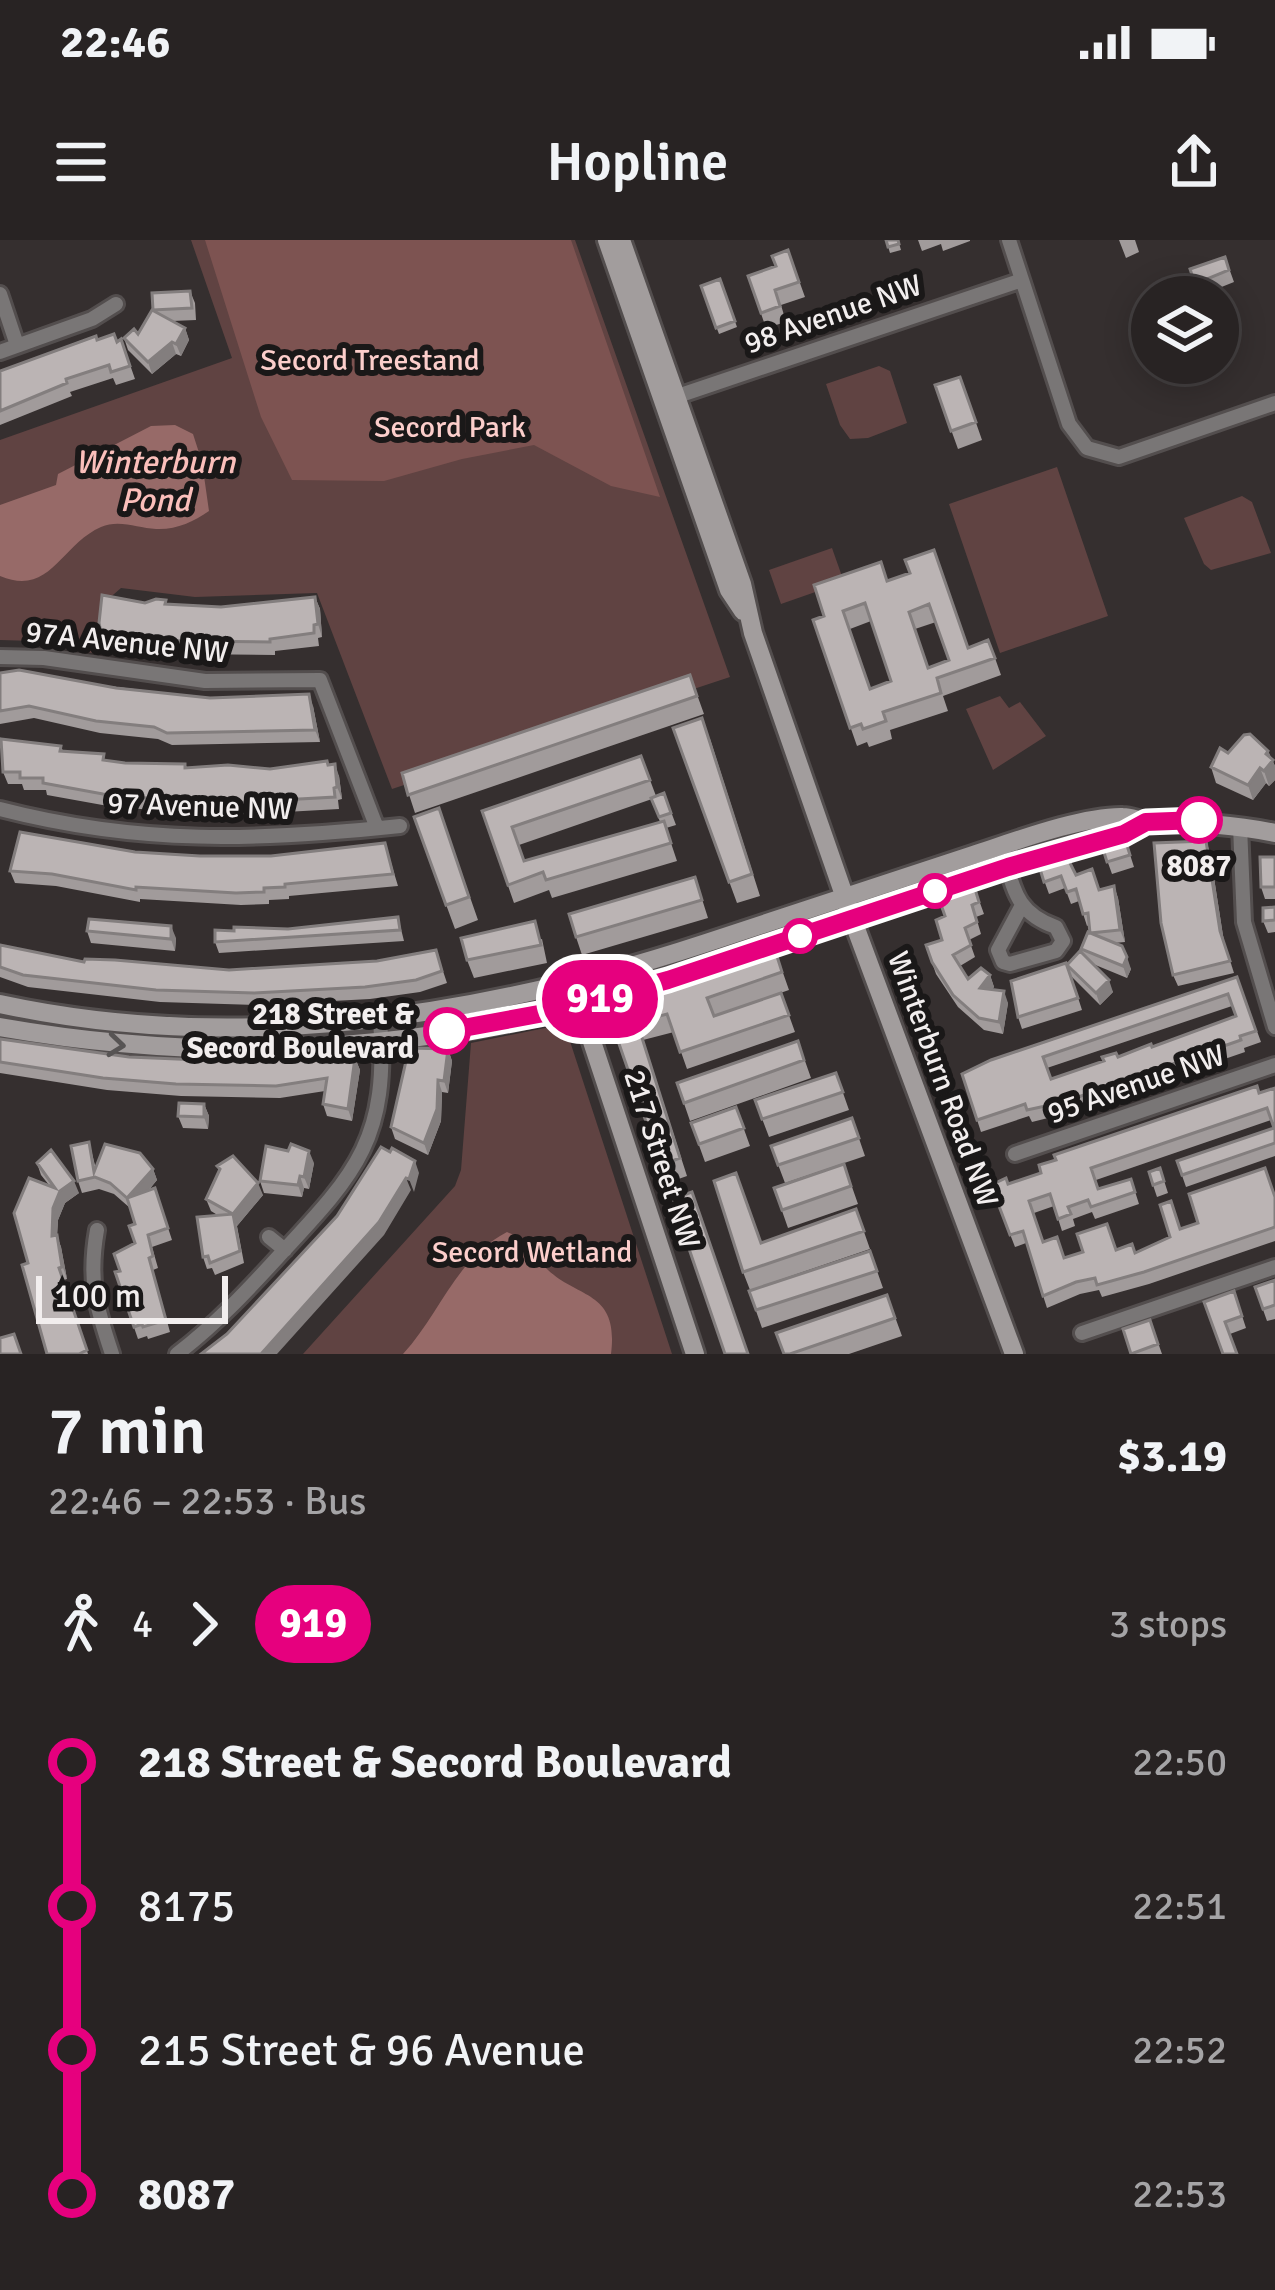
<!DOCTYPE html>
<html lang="en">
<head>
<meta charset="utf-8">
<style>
  body { margin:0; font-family:Signika,sans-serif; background:#302b2b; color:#f1f3f6; height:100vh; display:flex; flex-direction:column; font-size:45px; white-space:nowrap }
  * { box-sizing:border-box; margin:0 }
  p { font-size:39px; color:#a5a4a6 }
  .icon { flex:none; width:66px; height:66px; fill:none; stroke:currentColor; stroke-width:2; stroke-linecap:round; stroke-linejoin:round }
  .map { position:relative; height:1114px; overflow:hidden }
  .details { display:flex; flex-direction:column; background:#282323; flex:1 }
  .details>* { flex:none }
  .badge { padding:0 24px; border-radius:39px; font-size:42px; line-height:78px }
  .buttons { position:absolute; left:1131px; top:36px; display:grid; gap:24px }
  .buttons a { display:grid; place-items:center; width:108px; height:108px; border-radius:50%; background:#282323; box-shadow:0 6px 30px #0003,0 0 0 3px #444041; font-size:60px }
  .scale { position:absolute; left:36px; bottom:30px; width:192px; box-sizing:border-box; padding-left:12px; border:6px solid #f2eeee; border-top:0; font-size:33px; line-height:42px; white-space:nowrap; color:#f2eeee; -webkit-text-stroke:9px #1a1818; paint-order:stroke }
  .map>.badge { position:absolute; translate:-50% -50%; box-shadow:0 0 0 6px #fff }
  .legs { display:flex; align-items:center; gap:18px; height:132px; padding:0 48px; font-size:39px }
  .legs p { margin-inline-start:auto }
  .head { display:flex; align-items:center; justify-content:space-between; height:204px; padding:0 48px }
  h1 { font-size:66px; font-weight:600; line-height:90px }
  ul { padding:0 48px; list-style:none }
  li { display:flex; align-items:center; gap:42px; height:144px; font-size:45px }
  li i { display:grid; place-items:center; width:18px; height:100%; margin:0 15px; background:currentColor }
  li i::after { content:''; width:30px; height:30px; margin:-15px; border:9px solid; border-radius:50%; background:#282323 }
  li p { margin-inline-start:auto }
  li:first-child i { background:linear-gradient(#0000 50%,currentColor 0) }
  li:last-child i { background:linear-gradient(currentColor 50%,#0000 0) }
  .status { display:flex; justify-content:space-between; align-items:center; height:84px; padding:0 60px; background:#282323; direction:ltr }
  .status svg { height:33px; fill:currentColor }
  header { display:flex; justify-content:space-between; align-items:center; height:156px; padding:0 48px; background:#282323; font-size:54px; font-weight:600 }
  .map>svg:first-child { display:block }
</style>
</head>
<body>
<div class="status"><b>22:46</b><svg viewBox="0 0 49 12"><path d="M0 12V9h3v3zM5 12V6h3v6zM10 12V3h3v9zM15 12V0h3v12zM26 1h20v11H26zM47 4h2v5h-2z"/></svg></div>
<header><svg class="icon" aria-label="menu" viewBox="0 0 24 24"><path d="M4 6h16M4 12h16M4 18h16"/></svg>Hopline<svg class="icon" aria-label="share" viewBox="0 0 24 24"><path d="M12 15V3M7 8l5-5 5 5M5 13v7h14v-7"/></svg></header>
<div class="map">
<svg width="1275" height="1114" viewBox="0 0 1275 1114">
  <rect width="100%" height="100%" fill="#352f2f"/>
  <!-- green -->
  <path fill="#604342" d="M191,0H575L730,437L392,549L317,353L195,357L121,348L106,361L97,414L34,401L0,400V200L232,118Z
    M879,126L890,131L907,183L868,198L850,199L840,185L826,144Z
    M1057,227L1108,376L1000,413L949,264Z
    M1242,256L1252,262L1271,313L1211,330L1204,324L1184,278Z
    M832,308L844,342L781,364L769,330Z
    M1000,456L1009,468L1020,462L1046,496L993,530L966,469Z
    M560,785L566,789L672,1114H303L455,946L461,930L471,803Z"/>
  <!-- forest -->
  <path fill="#7d5351" d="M205,0H571L660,257L611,246L534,205L462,219L384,241L292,240L261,177Z"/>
  <!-- water -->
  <path fill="#976a68" d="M175,185L193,194L202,222L209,271C193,282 176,290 156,289C138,288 119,279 101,287C60,305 51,357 0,336V265L56,245L58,234L151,186Z
    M507,992C532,1002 531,1013 548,1030C579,1059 619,1051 611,1114H403C440,1074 456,1018 507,992Z"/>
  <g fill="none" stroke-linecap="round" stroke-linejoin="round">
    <!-- street casing -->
    <g stroke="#534e4e" stroke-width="20">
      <path id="street" d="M1009,0L1069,184L1087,208L1119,217L1275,163
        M0,54L17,105
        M0,112L92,79L116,64
        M669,159L1022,40
        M0,417L44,418L205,441L320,440L377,588
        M0,569C139,605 258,601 400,586
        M1240,586L1244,682L1275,787
        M1001,606C1014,646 1013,672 1056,687L1063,701L1056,711L1010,724L1003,722L998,710L1021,667
        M1015,914L1275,825
        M97,990C88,1041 96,1066 112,1114
        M269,997L285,1010
        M1082,1093L1275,1027
        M177,1114C215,1085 246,1052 278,1017C356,933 389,900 380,779"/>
    </g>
    <!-- secondary casing -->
    <g stroke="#534e4e" stroke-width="24">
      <path id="secondary" d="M607,0L729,350L743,371
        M621,0L742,344L753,393L852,678L1014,1114
        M576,753L695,1114
        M0,764C237,815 478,778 706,703C795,674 884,645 973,615C1013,602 1082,576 1123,577C1132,577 1140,582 1149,582C1193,582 1232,584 1275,593
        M0,787C194,821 385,816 576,766C679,738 778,702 879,670C937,651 994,631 1052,613C1083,603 1116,597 1146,582"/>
    </g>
    <!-- street -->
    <use href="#street" stroke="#797676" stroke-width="14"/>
    <!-- secondary -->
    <use href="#secondary" stroke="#a29d9d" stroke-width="18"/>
  </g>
  <!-- wall -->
  <path fill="#a19b9b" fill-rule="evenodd" d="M886,0H898L901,10L890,13Z
    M918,0H970V1L943,11L941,4L922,11Z
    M1119,0H1135L1139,12L1126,18Z
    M788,10L805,57L781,65L786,82L766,88L748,36L776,26Z
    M1225,17L1234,42L1199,56L1190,29Z
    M720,39L737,87L719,94L701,46Z
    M190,51L195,63L196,80L172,81L185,88L189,100L181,116L176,114L152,134L128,110L124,98L138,94L154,72L152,53Z
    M121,99L135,139L116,145L113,138L70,152L72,156L0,185V131L97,100L117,102Z
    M960,137L982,200L958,209L935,145Z
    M910,333L968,408L995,418L1001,435L943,456L948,471L890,490L892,499L869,507L867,502L857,506L813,380L824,376L888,340ZM871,381L891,441L870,448L850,389ZM936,382L949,420L928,428L915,389Z
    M315,357L320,369L322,397L318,398L319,406L275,411V415L185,414L106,405L101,392L145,363L166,360L167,364L221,367Z
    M0,433L210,458L313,466L320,502L172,505L158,499L100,493L34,478L0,484Z
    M690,435L704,474L415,573L402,533Z
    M673,488L710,499L760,656L737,663Z
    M61,506L63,511L106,520L125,523L185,524L187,528L270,529L329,524L339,536L342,559L338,560L339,569L216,576L108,566L47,555L46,550H24L22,544H8L3,532Z
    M1268,511L1275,526V540L1269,546L1266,543L1253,560L1216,543L1211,527L1228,513Z
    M641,516L656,556L664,553L676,585L666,588L677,621L552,658L549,650L514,663L482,571ZM652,559L660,582L524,621L519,605Z
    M439,568L478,680L455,689L414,577Z
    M1125,599L1134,627L1112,634L1102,606Z
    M385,603L398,646L289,656V659L269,660V664L241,665L140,659V662L56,646L15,643L10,631L135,612L200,616H271Z
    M1210,612L1224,702L1234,733L1178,746L1173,735Z
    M1275,617V659H1265L1261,647Z
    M1040,629L1076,635L1100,650L1114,646L1118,658L1125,702L1114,703L1131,729L1127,738L1093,724L1113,752L1100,765L1071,736L1082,770L1022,789L1018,777L1067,725L1083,714L1081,709L1090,693L1089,685L1087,686L1079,661L1071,664L1065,648L1049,654Z
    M695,637L708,678L582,715L576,697Z
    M975,649L984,674L976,677L981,694L969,700L975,717L960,726L968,739L990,735L994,747L992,749L1008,763L1003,794L984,790L958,767L936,734L926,705L942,700L945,676L965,652Z
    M1275,667V692L1268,693L1263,681Z
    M398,677L404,701L219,713L215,702L234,691L288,689Z
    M87,691L176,698L175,711L91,703Z
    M542,699L547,723L474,738L467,720Z
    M0,705L84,722L229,730L377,721L436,710L447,743L420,752L370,759L258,765L160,762L28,747L0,737Z
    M775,710L789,750L714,776L781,753L795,792L687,829L674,792L643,800L687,936L667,943L608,772Z
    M1237,737L1261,802L1244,808L1245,812L1068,873L1032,882L1029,876L981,892L962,834ZM1232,766L1236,776L1152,807L1051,839L1047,828Z
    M0,799L129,817L249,822L355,818L360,830L352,881L327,876L323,864L325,851L280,858L181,856L107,850L0,833Z
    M798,801L811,838L690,881L677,843Z
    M448,809L452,821L448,853L442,852L441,881L428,915L395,899L391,887Z
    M836,833L849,870L769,897L755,860Z
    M1275,848V916L1186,947L1177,921L1274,888L1271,880L1096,940L1099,949L1131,939L1139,964L1095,979L1092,972L1073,979L1075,986L1062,991L1054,966L1034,973L1043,1002L1064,1018L1116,1010L1135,1013L1170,997L1181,989L1275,956V1001L1149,1044L1102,1057L1099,1050L1080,1054L1047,1068L1026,1003L1015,1007L991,945L1008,944L1041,933Z
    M204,864L209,876L208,889L183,888L178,876Z
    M736,867L750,906L705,922L691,883Z
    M852,878L865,916L785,943L771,906Z
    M89,902L96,929H153L157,940L148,951L155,948L172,1000L152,1007L158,1028L153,1030L170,1092L148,1099L147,1096L138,1099L115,1032L120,1031L135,1003V984L130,968L114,954L99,949L82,953L78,941Z
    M37,923L79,953L65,963L58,980L57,996L61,1007L67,1039L64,1040L88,1114H47L49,945L41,935Z
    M314,923L309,949L304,948L302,957L264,953L260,941Z
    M844,924L858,964L788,988L774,948Z
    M217,926L263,955L237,986L244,1023L215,1035L212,1028L207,1029L203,1017L219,976L211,971L206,959L219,931Z
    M1160,928L1168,953L1157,957L1153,945Z
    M856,969L870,1009L750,1050L743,1032L761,1003Z
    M870,1011L883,1048L762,1088L749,1051Z
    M1275,1040V1079L1267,1081L1255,1047Z
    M1234,1051L1246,1088L1230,1094L1204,1062Z
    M887,1055L902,1096L849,1114H784Z
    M1150,1080L1162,1114H1131Z"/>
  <!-- shaded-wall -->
  <path fill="#837e7e" d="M185,88L189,100L181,116L176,104Z
    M172,102L176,114L152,134L148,122Z
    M315,357L320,369L322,397L318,384Z
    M309,454L313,466L320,502L315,490Z
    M1268,511L1275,526V540L1269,546L1264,531L1266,514Z
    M335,524L339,536L342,559L337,547Z
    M1260,528L1266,543L1253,560L1248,545Z
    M1206,601L1210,612L1224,702L1234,733L1220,691Z
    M1114,646L1118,658L1125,702L1120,690Z
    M171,686L176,698L175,711L171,699Z
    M1127,717L1131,729L1127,738L1123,726Z
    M990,735L994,747L984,760L980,748Z
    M1109,740L1113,752L1100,765L1096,753Z
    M1004,751L1008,763L1003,794L999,782Z
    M448,809L452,821L448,853L444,841Z
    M355,818L360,830L352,881L348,869Z
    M438,840L442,852L441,881L428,915L424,903Z
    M204,864L209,876L208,889L204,877Z
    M309,911L314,923L309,949L304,937Z
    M415,921L419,933L414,952L409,939Z
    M153,929L157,940L132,969L127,958Z
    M300,936L304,948L302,957L298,945Z
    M406,938L411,950L384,995L277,1114H261Z
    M74,941L79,953L65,963L58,980L57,996L61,1007L67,1039L52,996L53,968L60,951Z
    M258,943L263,955L237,986L233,974Z"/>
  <!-- building -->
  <path fill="#bbb4b4" stroke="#837e7e" stroke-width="3" fill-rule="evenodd" d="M886,0H898L899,4L888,7Z
    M788,10L799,42L775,50L780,66L761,73L748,36L776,26L772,16Z
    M1225,17L1229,30L1195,44L1190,29Z
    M720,39L735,81L716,88L701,46Z
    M1187,45L1192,57H1157V55Z
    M190,51L192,68L153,70L152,53Z
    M152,70L185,88L176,104L172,102L148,122L124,98L134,89L138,94Z
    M114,94L117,102L121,99L130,126L111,132L109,125L66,139L67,143L0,171V131L96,96L97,100Z
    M960,137L976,182L951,191L935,145Z
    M934,310L968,408L988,400L995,418L937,438L941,453L883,472L886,481L863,489L861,484L850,488L813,380L824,376L814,345L881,322L887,341L910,333L905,320ZM865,363L891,441L870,449L843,371ZM929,364L949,420L928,428L909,372Z
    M102,355L145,363L156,359L166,360L165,364L221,367L315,357L318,384L314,385V393L270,399V402L181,401L101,392L99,383Z
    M19,430L116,448L210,458L309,454L315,490L167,493L154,487L96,481L29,466L0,471V433Z
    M690,435L697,456L408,555L402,533Z
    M702,478L752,634L729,642L673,488Z
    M1250,494L1268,511L1266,514L1273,520L1264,531L1260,528L1248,545L1211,527L1220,508L1228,513L1244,495Z
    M1,499L61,506L60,511L104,514L103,520L125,523L185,524V528L228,525L270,529L327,521L328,525L335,524L337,547L334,548L335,557L211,564L103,554L43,543V538H20V532H3Z
    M641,516L650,540L512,587L524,621L664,581L671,603L546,640L543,632L508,645L482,571Z
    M664,553L671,573L659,577L651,558Z
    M439,568L469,657L446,665L414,577Z
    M20,592L135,612L200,616H271L385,603L393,634L285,644V647L264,648V652L236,653L136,647V650L52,634L10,631Z
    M1125,599L1130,615L1107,622L1102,606Z
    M1206,601L1220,691L1230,721L1173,735L1161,683L1154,603Z
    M1066,615L1076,635L1092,629L1099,650L1114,646L1120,690L1090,693L1088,673L1083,674L1076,649L1067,652L1061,636L1044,642L1040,629Z
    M1260,617H1275V647H1261Z
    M695,637L702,660L576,697L569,674Z
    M964,648L965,652L975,649L979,662L972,665L977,682L965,688L971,705L953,715L968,739L981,728L990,735L980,748L1004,751L999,782L979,778L953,755L932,722L926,705L942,700L936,680L945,676L938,656Z
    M1275,667V680L1263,681V668Z
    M398,677L400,690L215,702V690L234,691V687L288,689Z
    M89,679L171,686V699L87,691Z
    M535,681L541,705L467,720L461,698Z
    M1088,692L1122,706L1127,717L1123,726L1081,709Z
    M0,705L84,722L85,719L115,720L229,730L377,721L436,710L442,731L416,740L365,747L254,753L156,750L23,735L0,727Z
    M775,710L782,732L707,758L714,776L781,753L789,775L680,812L667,774L637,782L680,918L661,925L608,772Z
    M1080,711L1109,740L1096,753L1067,725Z
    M1066,723L1078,758L1018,777L1011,741Z
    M1237,737L1256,791L1240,796L1241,800L1064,862L1027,870L1025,864L977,880L962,834L991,820ZM1228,754L1236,776L1152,807L1151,804L1118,817L1116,813L1102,817L1104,821L1051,839L1043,817Z
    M0,799L129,817L249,822L325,815L355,818L348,869L323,864L327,838L276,846L176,844L103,838L0,822Z
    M798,801L804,820L684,863L677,843Z
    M409,808L448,809L444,841L438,840L437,869L424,903L391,887Z
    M836,833L843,852L762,879L755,860Z
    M1257,846L1259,853L1275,848V903L1182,935L1177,921L1274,888L1267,868L1091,928L1098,949L1131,939L1135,952L1091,967L1088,960L1068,967L1071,974L1058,979L1050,954L1029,961L1043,1002L1057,997L1064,1018L1083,1012L1077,994L1107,984L1116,1010L1132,1004L1135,1013L1170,997L1160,965L1171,961L1180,989L1198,983L1189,954L1265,928L1275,957V987L1144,1032L1097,1045L1095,1038L1076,1042L1043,1056L1023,991L1010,995L991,945L1006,938L1008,944L1041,933L1039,925L1056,920L1054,915Z
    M179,863L204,864V877L178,876Z
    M736,867L744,888L699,904L691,883Z
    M852,878L859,898L778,925L771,906Z
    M89,902L94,932L105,904L140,913L153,929L127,958L110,943L95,937L78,941L71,906Z
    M291,904L309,911L304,937L300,936L298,945L260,941L266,906L288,911Z
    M381,907L390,912L392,908L415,921L409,939L406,938L379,982L261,1114H201L227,1094L337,976Z
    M51,910L74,941L60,951L53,968L52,996L57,995L62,1027L59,1028L87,1110L79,1114H47L22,1025L28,1023L14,973L29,938L55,948L37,923Z
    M233,916L258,943L233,974L206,959L220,929L217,926Z
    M844,924L851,946L782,970L774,948Z
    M1160,928L1164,941L1153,945L1149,932Z
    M736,933L761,1003L856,969L864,991L743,1032L714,941Z
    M155,948L168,988L148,995L153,1016L149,1018L166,1080L143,1087L142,1084L134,1087L115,1032L120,1031L114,1014L135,1003L129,986L135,984L127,958Z
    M692,952L748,1114H725L672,959Z
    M233,974L240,1011L210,1023L208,1016L203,1017L197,977Z
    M870,1011L877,1031L756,1070L749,1051Z
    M1275,1040V1065L1263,1069L1255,1047Z
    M1234,1051L1242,1076L1225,1082L1237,1114H1223L1204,1062Z
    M887,1055L895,1078L790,1114H784L776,1093Z
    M1150,1080L1158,1104L1131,1114L1123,1089Z
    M14,1094L21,1114H0V1098Z"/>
  <!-- one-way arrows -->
  <defs><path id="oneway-chevron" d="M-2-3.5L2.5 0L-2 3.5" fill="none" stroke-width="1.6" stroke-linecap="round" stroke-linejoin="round" transform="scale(3)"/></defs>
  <use stroke="#575454" href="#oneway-chevron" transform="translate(116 805) rotate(6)"/>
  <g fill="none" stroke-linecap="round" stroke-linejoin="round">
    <!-- line-1 casing -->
    <g stroke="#fff" stroke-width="27">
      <path id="line-1" d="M447,791L555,771L668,740L1008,627L1124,594L1146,582L1199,580"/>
    </g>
    <!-- line-1 -->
    <use href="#line-1" stroke="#e6007e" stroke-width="18"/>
  </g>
  <!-- markers -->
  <g fill="#fff" stroke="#e6007e" stroke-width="6">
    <circle cx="1199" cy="580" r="21"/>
    <circle cx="935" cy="651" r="15"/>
    <circle cx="800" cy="696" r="15"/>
    <circle cx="447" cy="791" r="21"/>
  </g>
  <g text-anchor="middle" stroke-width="12" stroke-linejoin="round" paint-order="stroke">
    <!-- street labels -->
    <g font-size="30" fill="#f2eeee" stroke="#1a1818">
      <text transform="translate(833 74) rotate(-19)" y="10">98 Avenue NW</text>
      <text transform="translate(127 402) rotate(6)" y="10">97A Avenue NW</text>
      <text transform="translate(200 566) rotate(2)" y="10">97 Avenue NW</text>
      <text transform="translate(943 839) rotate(70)" y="10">Winterburn Road NW</text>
      <text transform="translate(1136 844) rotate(-19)" y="10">95 Avenue NW</text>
      <text transform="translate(662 919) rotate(72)" y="10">217 Street NW</text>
    </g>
    <!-- park labels -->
    <g font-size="30" fill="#fccecb" stroke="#1a1818">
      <text x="370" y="130">Secord Treestand</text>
      <text x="450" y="197">Secord Park</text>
      <text x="532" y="1022">Secord Wetland</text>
    </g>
    <!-- stop labels -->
    <g font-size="30" font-weight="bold" fill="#f2eeee" stroke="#1a1818">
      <text x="1199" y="636">8087</text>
      <text x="414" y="784" text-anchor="end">218 Street &amp;<tspan x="414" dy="34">Secord Boulevard</tspan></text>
    </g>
    <!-- water labels -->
    <g font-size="33" font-style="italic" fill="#fbbfbb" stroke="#1a1818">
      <text x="155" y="233">Winterburn<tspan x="155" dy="38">Pond</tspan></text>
    </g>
  </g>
</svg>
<div class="buttons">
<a><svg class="icon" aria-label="layers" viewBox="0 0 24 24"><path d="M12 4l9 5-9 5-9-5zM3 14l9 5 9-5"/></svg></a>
</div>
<div class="scale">100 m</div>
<b class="badge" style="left:600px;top:759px;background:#e6007e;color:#fff">919</b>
</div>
<section class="details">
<div class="head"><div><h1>7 min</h1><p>22:46 – 22:53 · Bus</p></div><b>$3.19</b></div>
<div class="legs"><svg class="icon" aria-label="walk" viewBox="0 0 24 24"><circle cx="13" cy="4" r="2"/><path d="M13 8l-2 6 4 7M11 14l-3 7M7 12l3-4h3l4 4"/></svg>4<svg class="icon" aria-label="forward" viewBox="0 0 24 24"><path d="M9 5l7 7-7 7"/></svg><b class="badge" style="background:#e6007e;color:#fff">919</b><p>3 stops</p></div>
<ul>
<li><i style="color:#e6007e"></i><b>218 Street &amp; Secord Boulevard</b><p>22:50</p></li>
<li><i style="color:#e6007e"></i><span>8175</span><p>22:51</p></li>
<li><i style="color:#e6007e"></i><span>215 Street &amp; 96 Avenue</span><p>22:52</p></li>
<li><i style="color:#e6007e"></i><b>8087</b><p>22:53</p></li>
</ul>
</section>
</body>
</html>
